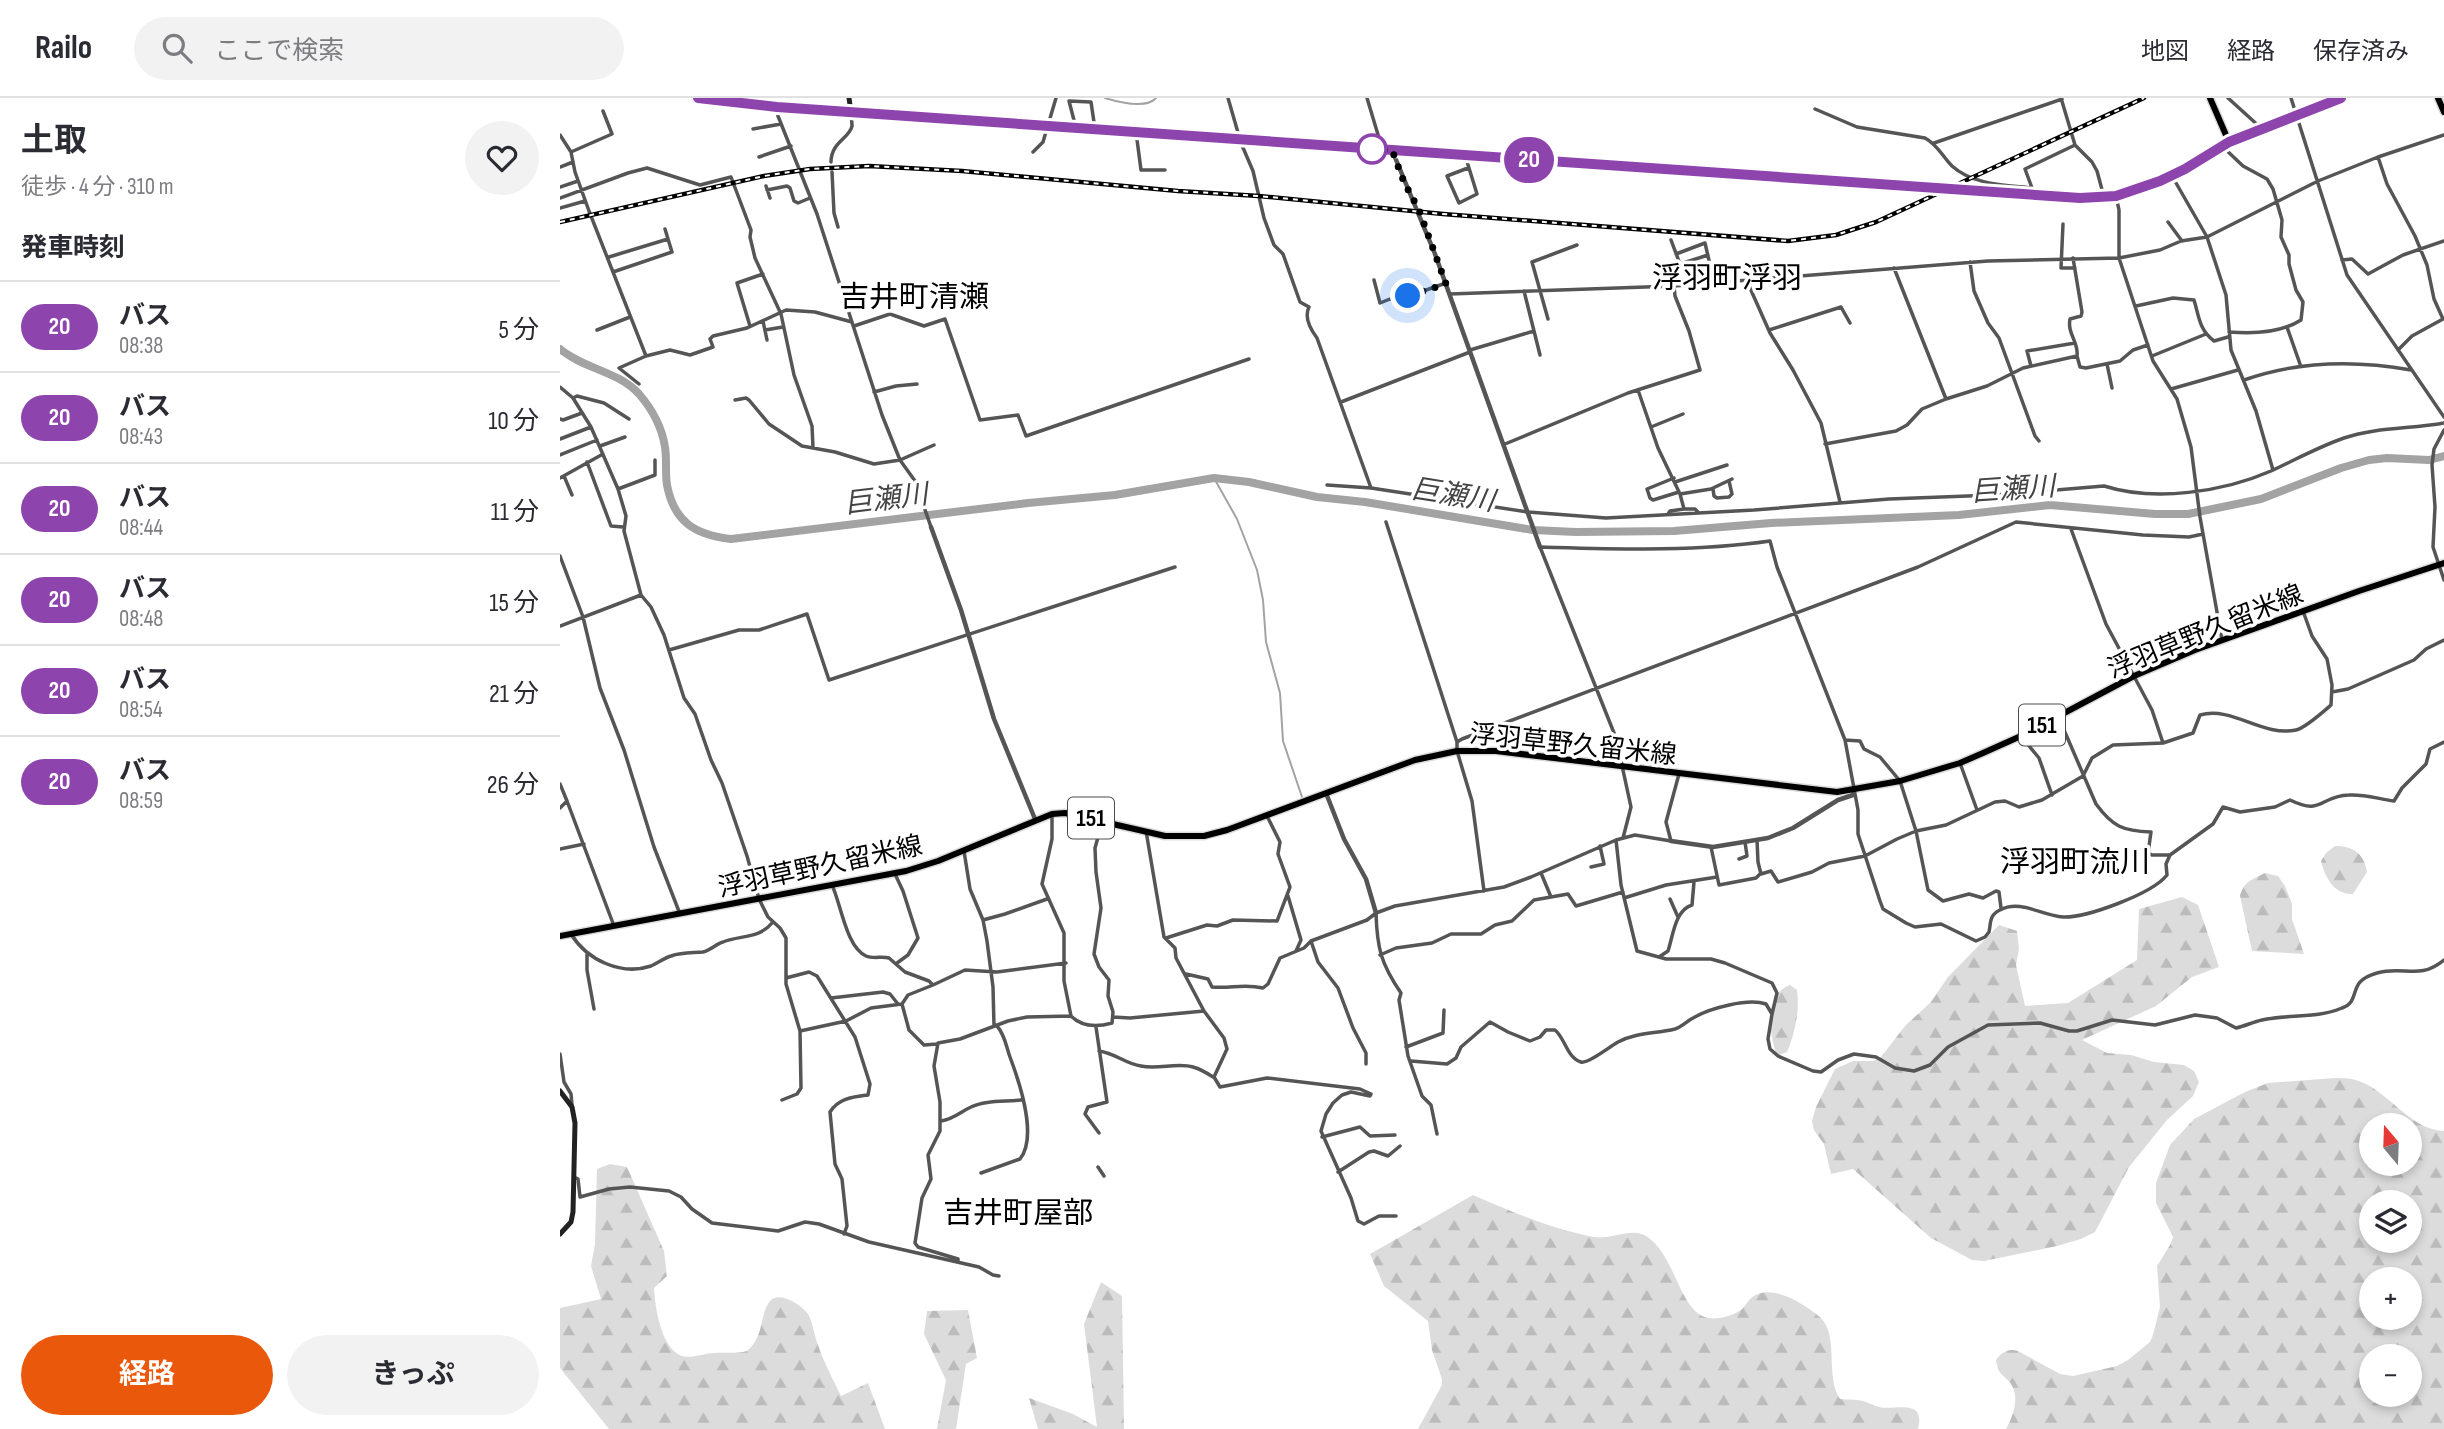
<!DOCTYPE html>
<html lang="ja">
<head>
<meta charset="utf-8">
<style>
  body { margin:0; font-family:"Sofia Sans Condensed","Noto Sans JP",sans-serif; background:#f2f2f3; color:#2b2b33; height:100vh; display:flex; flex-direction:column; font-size:26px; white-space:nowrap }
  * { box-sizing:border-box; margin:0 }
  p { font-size:23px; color:#7c7c81 }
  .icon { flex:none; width:38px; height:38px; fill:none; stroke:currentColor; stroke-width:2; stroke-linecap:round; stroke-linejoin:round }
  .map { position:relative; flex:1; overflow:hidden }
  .side { display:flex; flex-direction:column; background:#fff; width:560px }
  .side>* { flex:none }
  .badge { padding:0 14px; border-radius:23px; font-size:24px; line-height:46px }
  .needle { width:46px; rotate:341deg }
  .fabs { position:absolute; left:1799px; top:1015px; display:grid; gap:14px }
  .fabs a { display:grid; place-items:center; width:63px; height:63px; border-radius:50%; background:#fff; box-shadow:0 4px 10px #0003; font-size:35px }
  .you { position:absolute; width:35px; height:35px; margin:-18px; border:5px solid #fff; border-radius:50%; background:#1a73e8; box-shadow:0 0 0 10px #1a73e833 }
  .map>.badge { position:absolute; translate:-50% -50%; box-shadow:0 0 0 4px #fff }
  h2 { padding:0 21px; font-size:26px; line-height:63px }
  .round { display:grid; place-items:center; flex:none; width:74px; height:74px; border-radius:37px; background:#f2f2f3 }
  .summary { display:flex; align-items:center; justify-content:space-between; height:119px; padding:0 21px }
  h1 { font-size:33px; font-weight:700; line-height:52px }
  .action { display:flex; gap:14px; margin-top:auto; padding:14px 21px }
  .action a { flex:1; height:80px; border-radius:42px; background:#ea580c; color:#fff; font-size:28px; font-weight:700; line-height:80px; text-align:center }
  .action a+a { background:#f2f2f3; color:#2b2b33 }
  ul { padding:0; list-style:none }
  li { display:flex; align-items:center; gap:21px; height:91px; padding:0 21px; border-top:2px solid #e1e1e2 }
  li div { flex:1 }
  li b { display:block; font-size:26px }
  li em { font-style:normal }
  li .badge { min-width:77px; font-weight:700; text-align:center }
  header { display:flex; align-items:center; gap:42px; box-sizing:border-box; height:98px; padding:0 35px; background:#fff; border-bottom:2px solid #e1e1e2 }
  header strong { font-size:33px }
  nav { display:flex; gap:38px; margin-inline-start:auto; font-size:24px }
  .search { width:490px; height:63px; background:#f2f2f3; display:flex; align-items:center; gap:18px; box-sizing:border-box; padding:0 24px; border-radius:38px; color:#7c7c81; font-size:26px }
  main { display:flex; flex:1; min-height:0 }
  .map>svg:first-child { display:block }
</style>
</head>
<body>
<header>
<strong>Railo</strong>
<div class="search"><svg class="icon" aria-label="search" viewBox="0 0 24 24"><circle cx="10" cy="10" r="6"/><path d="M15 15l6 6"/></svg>ここで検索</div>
<nav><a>地図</a><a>経路</a><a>保存済み</a></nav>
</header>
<main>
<section class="side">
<div class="summary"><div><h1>土取</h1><p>徒歩 · 4 分 · 310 m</p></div><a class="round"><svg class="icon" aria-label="heart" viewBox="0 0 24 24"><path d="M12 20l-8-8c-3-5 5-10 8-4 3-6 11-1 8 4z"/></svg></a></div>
<h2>発車時刻</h2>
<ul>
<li><span class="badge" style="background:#8e44ad;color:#fff">20</span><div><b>バス</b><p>08:38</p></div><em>5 分</em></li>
<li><span class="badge" style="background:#8e44ad;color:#fff">20</span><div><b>バス</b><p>08:43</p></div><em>10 分</em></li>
<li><span class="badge" style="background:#8e44ad;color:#fff">20</span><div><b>バス</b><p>08:44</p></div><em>11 分</em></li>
<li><span class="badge" style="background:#8e44ad;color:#fff">20</span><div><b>バス</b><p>08:48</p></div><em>15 分</em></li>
<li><span class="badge" style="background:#8e44ad;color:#fff">20</span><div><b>バス</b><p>08:54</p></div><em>21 分</em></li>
<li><span class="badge" style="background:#8e44ad;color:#fff">20</span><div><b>バス</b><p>08:59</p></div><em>26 分</em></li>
</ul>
<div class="action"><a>経路</a><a>きっぷ</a></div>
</section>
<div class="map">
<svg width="1884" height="1331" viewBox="0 0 1884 1331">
  <defs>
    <pattern id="forest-firs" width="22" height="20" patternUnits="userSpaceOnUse" patternTransform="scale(1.75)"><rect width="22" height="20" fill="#dcdcdc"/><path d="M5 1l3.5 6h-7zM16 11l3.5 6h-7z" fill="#bbb"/></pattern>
  </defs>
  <rect width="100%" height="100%" fill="#fff"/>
  <!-- forest -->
  <path fill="url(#forest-firs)" fill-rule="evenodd" d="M1775,748C1793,748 1804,755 1807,774L1793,796C1774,797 1765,779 1761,763L1766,755Z
    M1705,775L1718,778L1725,788L1732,806V821L1744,856L1692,853L1680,798C1683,784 1693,781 1705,775Z
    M1622,799L1638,807L1659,869L1632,879L1596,908L1522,942L1547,955L1571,957L1594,964L1624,967L1634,973L1639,984L1633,998L1607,1022L1569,1069L1535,1134L1521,1141L1497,1148L1424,1163L1412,1162L1371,1140L1293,1071L1271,1076L1264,1046L1254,1032L1252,1023L1256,1009L1275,971L1293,963H1313L1321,959L1345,928L1371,904L1388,879L1439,827L1457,833L1459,851L1456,867L1465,908L1508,905L1577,862L1579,811Z
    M1230,887L1237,892C1240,913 1235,935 1227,954L1217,958C1209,937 1204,896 1230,887Z
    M1775,980C1780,980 1787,980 1792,981C1828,989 1846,1031 1884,1033V1331H1446C1453,1319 1460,1299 1451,1286C1443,1275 1439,1279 1436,1262C1442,1254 1448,1250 1458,1253L1500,1276L1513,1278L1557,1268L1568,1262L1590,1244L1593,1237L1600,1209L1597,1168L1610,1147L1613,1139L1596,1105V1085L1610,1047L1634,1021L1685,994L1708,985ZM1811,1027H1850V1066H1811ZM1811,1104H1850V1143H1811ZM1850,1181V1220H1811V1181ZM1850,1258V1297H1811V1258Z
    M50,1066L67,1069L104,1153L107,1178L94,1190C95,1209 101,1251 122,1258C132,1261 144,1255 155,1255C166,1254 176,1256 187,1253C205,1238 199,1217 210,1203C219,1192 242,1207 248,1216C253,1224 254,1238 258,1247C264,1265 273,1281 281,1298L308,1285L325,1331H49L0,1270V1210L41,1201L31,1168L35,1146L37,1071Z
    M913,1097C952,1114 992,1131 1034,1139C1051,1142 1071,1129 1086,1138C1116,1157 1119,1214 1148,1220C1158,1222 1176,1217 1183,1210C1188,1204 1191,1198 1198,1196C1217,1188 1247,1208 1261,1220C1279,1238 1265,1279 1280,1301C1288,1302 1296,1301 1303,1303C1308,1304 1313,1308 1319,1309C1334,1313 1366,1299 1358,1331H858L882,1287V1281L872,1252L868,1223L824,1188L810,1156Z
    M541,1184L562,1198L564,1331H478L469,1300L513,1316L537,1329L524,1226Z
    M408,1212L417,1260L406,1266L396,1331H377L386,1282L364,1236L367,1213Z"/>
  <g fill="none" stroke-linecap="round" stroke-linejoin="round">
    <!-- stream -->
    <path stroke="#a3a3a3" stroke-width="2" d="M545,0C558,4 586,11 596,0
      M654,380L677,421L697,472L703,502L706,544L720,595L723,643L742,699"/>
    <!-- river -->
    <path stroke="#a3a3a3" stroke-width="8" d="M0,251C24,271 58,273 79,296C92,311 102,330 105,349C107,362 105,374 107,387C114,424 135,437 171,441L468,405L555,397L654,380L689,384L757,399L805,404L973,432L1016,434L1114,433L1211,425L1399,417L1490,407L1595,416H1628L1701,401L1781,370L1809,362L1827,360L1869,362L1884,358"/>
    <!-- primary casing -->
    <g stroke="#dbdbdb" stroke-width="9">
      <path id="primary" d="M1650,0L1669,44
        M1878,0L1884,14
        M0,838L346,773L378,763L492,716L505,715L605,738H644L667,732L855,662L897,653H936L1277,694L1340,683L1400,665L1423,655L1461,638L1574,578L1635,552L1799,493L1884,465"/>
    </g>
    <!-- trunk casing -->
    <g stroke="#dbdbdb" stroke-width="9">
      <path id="trunk" d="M137,0L217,9L1359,89
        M1413,92L1520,100L1556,98L1612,78L1669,44L1781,0"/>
    </g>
    <!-- minor -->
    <path stroke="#555" stroke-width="3.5" d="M668,0L681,45L693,73L704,120L714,147L723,156L740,204L749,209C744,219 751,232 757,240L811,390
      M807,0L822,50
      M1501,0L1515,47L1532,64L1537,73L1544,99
      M1668,0L1701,30
      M1731,0L1787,177L1884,319
      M217,9L218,18L257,116L322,317L340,362L355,383L371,429
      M1255,11L1297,29L1365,40C1378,47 1382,58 1392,68C1413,87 1445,87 1472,90L1473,95
      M516,30L509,3L531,4L535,31
      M193,31L221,26
      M576,34L581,72H605
      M0,37L11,54L15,74L29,113L86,258L110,252L130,257L153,249L150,241L153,238L187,230L226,212L255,214L292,224
      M1374,45L1502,1
      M1663,49L1683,68L1707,81L1713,91L1722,122L1721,139L1729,157V166L1736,192L1743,204L1741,222C1721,235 1693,236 1669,234
      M11,54L52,36L43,13
      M473,54L483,44L496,0
      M905,57L917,96L899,105L887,78L908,70
      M199,59L231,48
      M1818,59L1827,86L1855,138L1867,167L1874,201L1883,221L1852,238L1838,252
      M271,64C271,44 290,40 292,28C292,23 291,19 291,15
      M0,69L13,64
      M272,74L274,115L278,129
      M1612,78L1647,139L1666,197L1671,252L1696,313L1713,372
      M206,88L210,100
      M0,89L18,83
      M1472,90L1465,71L1515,47
      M207,92L227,88L230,90L234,103L238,105L250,100
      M1556,98L1559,112V160L1593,263L1617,301L1631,349L1640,419L1662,542
      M0,100L68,75L87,70L140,87L171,79L191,132L190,139L195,160L221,216L234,277L252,328L253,349
      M0,110L25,103
      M1608,124L1622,143
      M1503,126L1501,170H1515
      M1111,142L1120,166L1148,157
      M1116,156L1145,145L1154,184
      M49,159L108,141L105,131
      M1513,160L1522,214L1521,218L1510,221C1507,236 1519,244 1517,258
      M1782,162L1792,161L1808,176L1843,157L1884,143
      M1410,164L1414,193L1428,225L1439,240L1475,338L1479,343
      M1334,170L1386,301L1427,288L1463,270L1517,258L1520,269L1526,270L1560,263L1573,252L1588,247
      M53,174L112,154L108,141
      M1189,181L1190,190L1210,235L1233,272L1261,325L1280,404
      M814,182L820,205L830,201L835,203L886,185
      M964,193L980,257
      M890,196L1114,188L1428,163L1559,160L1600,152L1621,143L1647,139L1758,83L1818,59L1884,37
      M1576,208L1613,200L1634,202C1639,218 1639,232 1654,243L1668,239
      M988,221L972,164L1017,147
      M203,223L207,242
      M190,228L177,185L203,176
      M294,228L330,216L364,228L385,221L420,322L458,317L466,338L689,261
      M1727,229L1740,266
      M37,232L70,219
      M205,232L223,229
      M1209,232L1281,209L1290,225
      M910,252L974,233
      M1592,258L1646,236
      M1547,266L1552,290
      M1471,268L1467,253L1515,245
      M1684,282C1738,263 1795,262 1851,272
      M79,286L59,270L86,258
      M0,289L13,300L31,329L58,391L66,418L64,433L81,497L91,509L104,537L124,600L135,616L151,662L162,685L187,758L199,801L208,819L220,830L226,840V886L240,933L286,923L311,910L342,906L348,897L373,887
      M1611,291L1678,272
      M1078,292L1098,350L1120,396L1124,411H1135L1139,415
      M314,294L336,288L357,286
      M13,300L17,298L44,305L69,321
      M175,302L186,300L189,302L209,326L242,348L275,354L314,366L340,362L374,347
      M781,304L910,254
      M0,321L3,322L22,315
      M1091,329L1123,316
      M1884,332L1874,351L1872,367L1875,409L1873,449L1884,482
      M0,341L31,329
      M945,346L1068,295L1140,272L1129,233L1115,198L1114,188
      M1265,346L1336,333L1347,327L1362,311L1386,301
      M40,348L65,339
      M0,357L37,342
      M27,364L51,428L63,429
      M4,378L12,397
      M0,380L43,356
      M1114,380L1087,391L1090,400L1093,402L1119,394
      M1115,384L1167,367
      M767,387L811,390L968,414L1046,420L1194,412L1329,401L1434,397L1544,388C1595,404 1663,394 1711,373C1735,362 1758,349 1784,340C1816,329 1851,331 1884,325
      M58,391L95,377V362
      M1153,391L1154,398L1157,400L1169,399L1172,396L1169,383
      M1120,396L1151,391L1172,381
      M1108,416L1110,413L1124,411
      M826,424L897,644
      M1511,431L1546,526L1592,612L1603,645
      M0,458L23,519L40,590L64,652L94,749L120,816
      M0,528L81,497
      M109,552L179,532H199L247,516L269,582L615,469
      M1772,594L1788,591L1854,562L1866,551L1884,542
      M1461,638L1479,660L1492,697
      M1285,642L1300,643L1304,651L1320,659L1340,683L1356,733L1368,792L1383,803L1409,796L1423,800L1436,793L1439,794L1441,810
      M1400,665L1417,712
      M0,686L7,703L0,710
      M7,703L54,828
      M492,718V741L482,786L504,835V883L511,918
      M586,733L604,839L615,850L616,860L644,913L664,940L667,951L654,979L660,989L707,980L800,991L811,996L810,998L791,994L782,997L773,1005L766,1016L761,1033L791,1100L798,1123L804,1126L819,1118H836
      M1063,740L1071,709L1056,640L980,449C1056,451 1134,454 1210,443L1217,469L1285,642L1298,712V736L1320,803L1323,811L1346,825L1355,829L1381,826L1416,843L1425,839L1429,834C1431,825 1429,817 1440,812C1461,801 1482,818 1503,819C1526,820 1592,796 1607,777L1606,766L1610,757H1592L1588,755L1591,734C1563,733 1553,729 1536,706L1501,625L1495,620
      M1056,742L1061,787L1077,853L1106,861H1151L1165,865L1212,885L1217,895L1212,916L1208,941L1210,951L1218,958L1253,973L1261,974L1278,962L1294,956L1316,959L1335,970L1354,973L1370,967L1388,949L1428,927L1480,925L1509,933H1517L1552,922L1595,927L1635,917L1657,920L1676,930C1685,928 1693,924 1702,922C1728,916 1756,921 1782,910C1803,902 1785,884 1817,875C1845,867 1858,883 1884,862
      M1197,742L1198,764L1201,776L1211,773L1218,784L1252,774L1269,765L1305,758L1337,741L1356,733L1386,727L1435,704L1445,703L1459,709L1482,702L1523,678L1532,660L1553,647L1603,645L1633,635L1640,617C1673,608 1702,639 1736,632C1745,630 1763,614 1771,607L1772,587L1767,561L1752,538L1743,513
      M1151,749L1159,787L1196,780L1201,775
      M0,751L24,746
      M404,753L410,791L423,822L427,843L433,889L434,928
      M1610,757L1653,726L1663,709L1680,714L1715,709L1730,702C1763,718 1759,698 1789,697C1805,696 1818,701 1834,703L1842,690L1866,666L1870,651L1884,644
      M1179,761L1187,758L1185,744
      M1031,769L1044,766L1040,748
      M335,776L343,793L358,840L348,857L337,865
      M272,787C281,806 286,849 306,858C313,861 322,858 329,860L345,874L369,883L373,887L405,872L437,874L506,865
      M924,793L912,703L897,653V644L902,641L1358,469L1456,424L1583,437L1629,439L1643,436
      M728,798L741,842L736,853
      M991,799L1008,796L1016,808L1063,794
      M1064,800L1106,787L1157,779
      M1110,801L1118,819
      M816,815C817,850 821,866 841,895L839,902L848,958L862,998L871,1007L877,1036
      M423,822L445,816L487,801
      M11,836C27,862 61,878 91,868C98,865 104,860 111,858C122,854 132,855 143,854C151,852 156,846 163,844C180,837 199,841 212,825
      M606,840L647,827L657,828L673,822L717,823L730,789L718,756L720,744L707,718
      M751,843L758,864L778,890L793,930L806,955V966
      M27,855V872L34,911
      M820,857L836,850L872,845L891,836H921L935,827L952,823L974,802L991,799L981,775
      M1099,859L1108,853C1113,838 1115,812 1132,807L1134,784
      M626,876L648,881L652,889C671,891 683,885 703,890L708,886L720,860L744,850L751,843L807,822L816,815L835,808L944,789L971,779L1056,742L1075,737L1111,743L1106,724L1119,676
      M226,880L249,874L257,878L295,939L310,986L308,997C293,999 279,1000 270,1014L275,1066L282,1081L287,1128L284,1136
      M271,900L323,894L330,896L338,906
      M342,906L349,932L364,947L377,946
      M553,919L570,920L644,913
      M536,929L547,1004L528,1009L525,1016L539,1035
      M846,949L883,935L884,912
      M539,953C555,955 566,966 581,968C598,972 617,964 633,969C640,971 647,975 653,979
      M0,956L4,984L11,996L12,1007
      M851,963L887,966L896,960L901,949L930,924L948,934L970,943L980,939L986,932H995C1005,940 1007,960 1021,964C1028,966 1049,949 1058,944C1077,934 1095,936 1115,931C1122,929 1127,923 1133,920C1150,910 1188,900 1206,906L1212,916
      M222,1002L237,996L241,990L240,933
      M381,1023C394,1021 400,1014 411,1009C425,1002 446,1004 461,1002
      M762,1039L800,1029L810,1038L835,1037
      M538,1069L544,1078
      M778,1074L809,1054L814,1053L828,1058L840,1048
      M421,1075L460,1061C478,1039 459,983 450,959C446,948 445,937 437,928
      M14,1079L18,1081L20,1099L49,1091L70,1089L109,1093L121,1099L132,1111L152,1125L218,1133L245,1124L259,1126L309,1144L419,1169L433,1177L439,1178
      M398,1164V1161L358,1149L355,1145L362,1100L371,1081L368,1057L380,1033V1004L374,968L378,945L400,941L448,923L467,919L511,918C522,929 538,929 552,925L553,914L548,898L549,882L539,869L534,856L541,810L536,774L535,750L542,725"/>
    <!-- tertiary -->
    <path stroke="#555" stroke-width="4.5" d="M832,52L875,156L980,449
      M371,429L401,512L434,621L475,721
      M766,695L784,741L806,781L816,815
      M1111,743L1153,749L1208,740L1233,730L1278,702L1293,697L1294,691"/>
    <!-- secondary -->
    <path stroke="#222" stroke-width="5" d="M289,0L291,14
      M0,993L12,1009L15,1025L13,1114L11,1124L0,1136"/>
    <!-- primary -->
    <use href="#primary" stroke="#000" stroke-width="6"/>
    <!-- trunk -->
    <use href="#trunk" stroke="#000" stroke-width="6"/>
    <!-- rail casing -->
    <g stroke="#000" stroke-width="4.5">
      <path id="rail" d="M0,124L204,78L250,71L309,68L402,73L618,93L699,98L883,116L1228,143L1276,137L1316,124L1584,0"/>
    </g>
    <!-- rail -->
    <use href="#rail" stroke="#fff" stroke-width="2" stroke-dasharray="5" stroke-linecap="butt"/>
    <!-- trunk-bridge casing -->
    <g stroke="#dbdbdb" stroke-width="9" stroke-linecap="butt">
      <path id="trunk-bridge" d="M1359,89L1413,92"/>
    </g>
    <!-- trunk-bridge -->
    <use href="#trunk-bridge" stroke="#000" stroke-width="6"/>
  </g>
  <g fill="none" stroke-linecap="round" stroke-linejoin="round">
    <!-- line casing -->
    <g stroke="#fff" stroke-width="16">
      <path id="line" d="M138,0L217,9L1520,100L1556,98L1600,83L1625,71L1669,44L1781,0"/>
    </g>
    <!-- line -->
    <use href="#line" stroke="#8e44ad" stroke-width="10"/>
    <!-- walk -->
    <path stroke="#000" stroke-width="7" stroke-dasharray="0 12.6" d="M812,51L832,52L844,84L859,112L886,186L848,198"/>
  </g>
  <!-- markers -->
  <circle fill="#fff" stroke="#8e44ad" stroke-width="3.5" cx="812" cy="51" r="14"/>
  <g text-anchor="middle" stroke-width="7" stroke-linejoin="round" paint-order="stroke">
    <!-- shield labels -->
    <g fill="#fff" stroke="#4c4c4c" stroke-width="2">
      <rect x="1459" y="606.5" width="46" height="41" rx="5"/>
      <rect x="508" y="699.5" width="46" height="41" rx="5"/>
    </g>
    <g font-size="24" font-weight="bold" fill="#000">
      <text x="1482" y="635">151</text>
      <text x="531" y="728">151</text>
    </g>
    <!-- street labels -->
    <g font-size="26" fill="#000" stroke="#fff">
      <text transform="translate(1645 533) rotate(-22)" y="9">浮羽草野久留米線</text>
      <text transform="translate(1013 646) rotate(6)" y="9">浮羽草野久留米線</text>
      <text transform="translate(260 768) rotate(-12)" y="9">浮羽草野久留米線</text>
    </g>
    <!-- water labels -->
    <g font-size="28" font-style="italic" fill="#444" stroke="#fff">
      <text transform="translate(1453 390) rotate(-4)" y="10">巨瀬川</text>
      <text transform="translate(893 396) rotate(9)" y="10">巨瀬川</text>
      <text transform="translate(326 400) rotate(-7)" y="10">巨瀬川</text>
    </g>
    <!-- quarter labels -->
    <g font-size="30" fill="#000" stroke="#fff">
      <text x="1167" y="190">浮羽町浮羽</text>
      <text x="354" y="209">吉井町清瀬</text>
      <text x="1515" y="774">浮羽町流川</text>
      <text x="458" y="1125">吉井町屋部</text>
    </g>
  </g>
</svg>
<div class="fabs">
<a><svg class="needle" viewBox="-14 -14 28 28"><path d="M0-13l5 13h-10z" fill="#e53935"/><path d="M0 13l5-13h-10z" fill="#7c7c81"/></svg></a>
<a><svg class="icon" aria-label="layers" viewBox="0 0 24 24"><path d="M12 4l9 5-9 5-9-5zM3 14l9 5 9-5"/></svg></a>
<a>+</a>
<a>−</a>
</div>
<div class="you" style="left:848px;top:198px"></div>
<b class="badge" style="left:969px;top:62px;background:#8e44ad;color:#fff">20</b>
</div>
</main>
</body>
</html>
